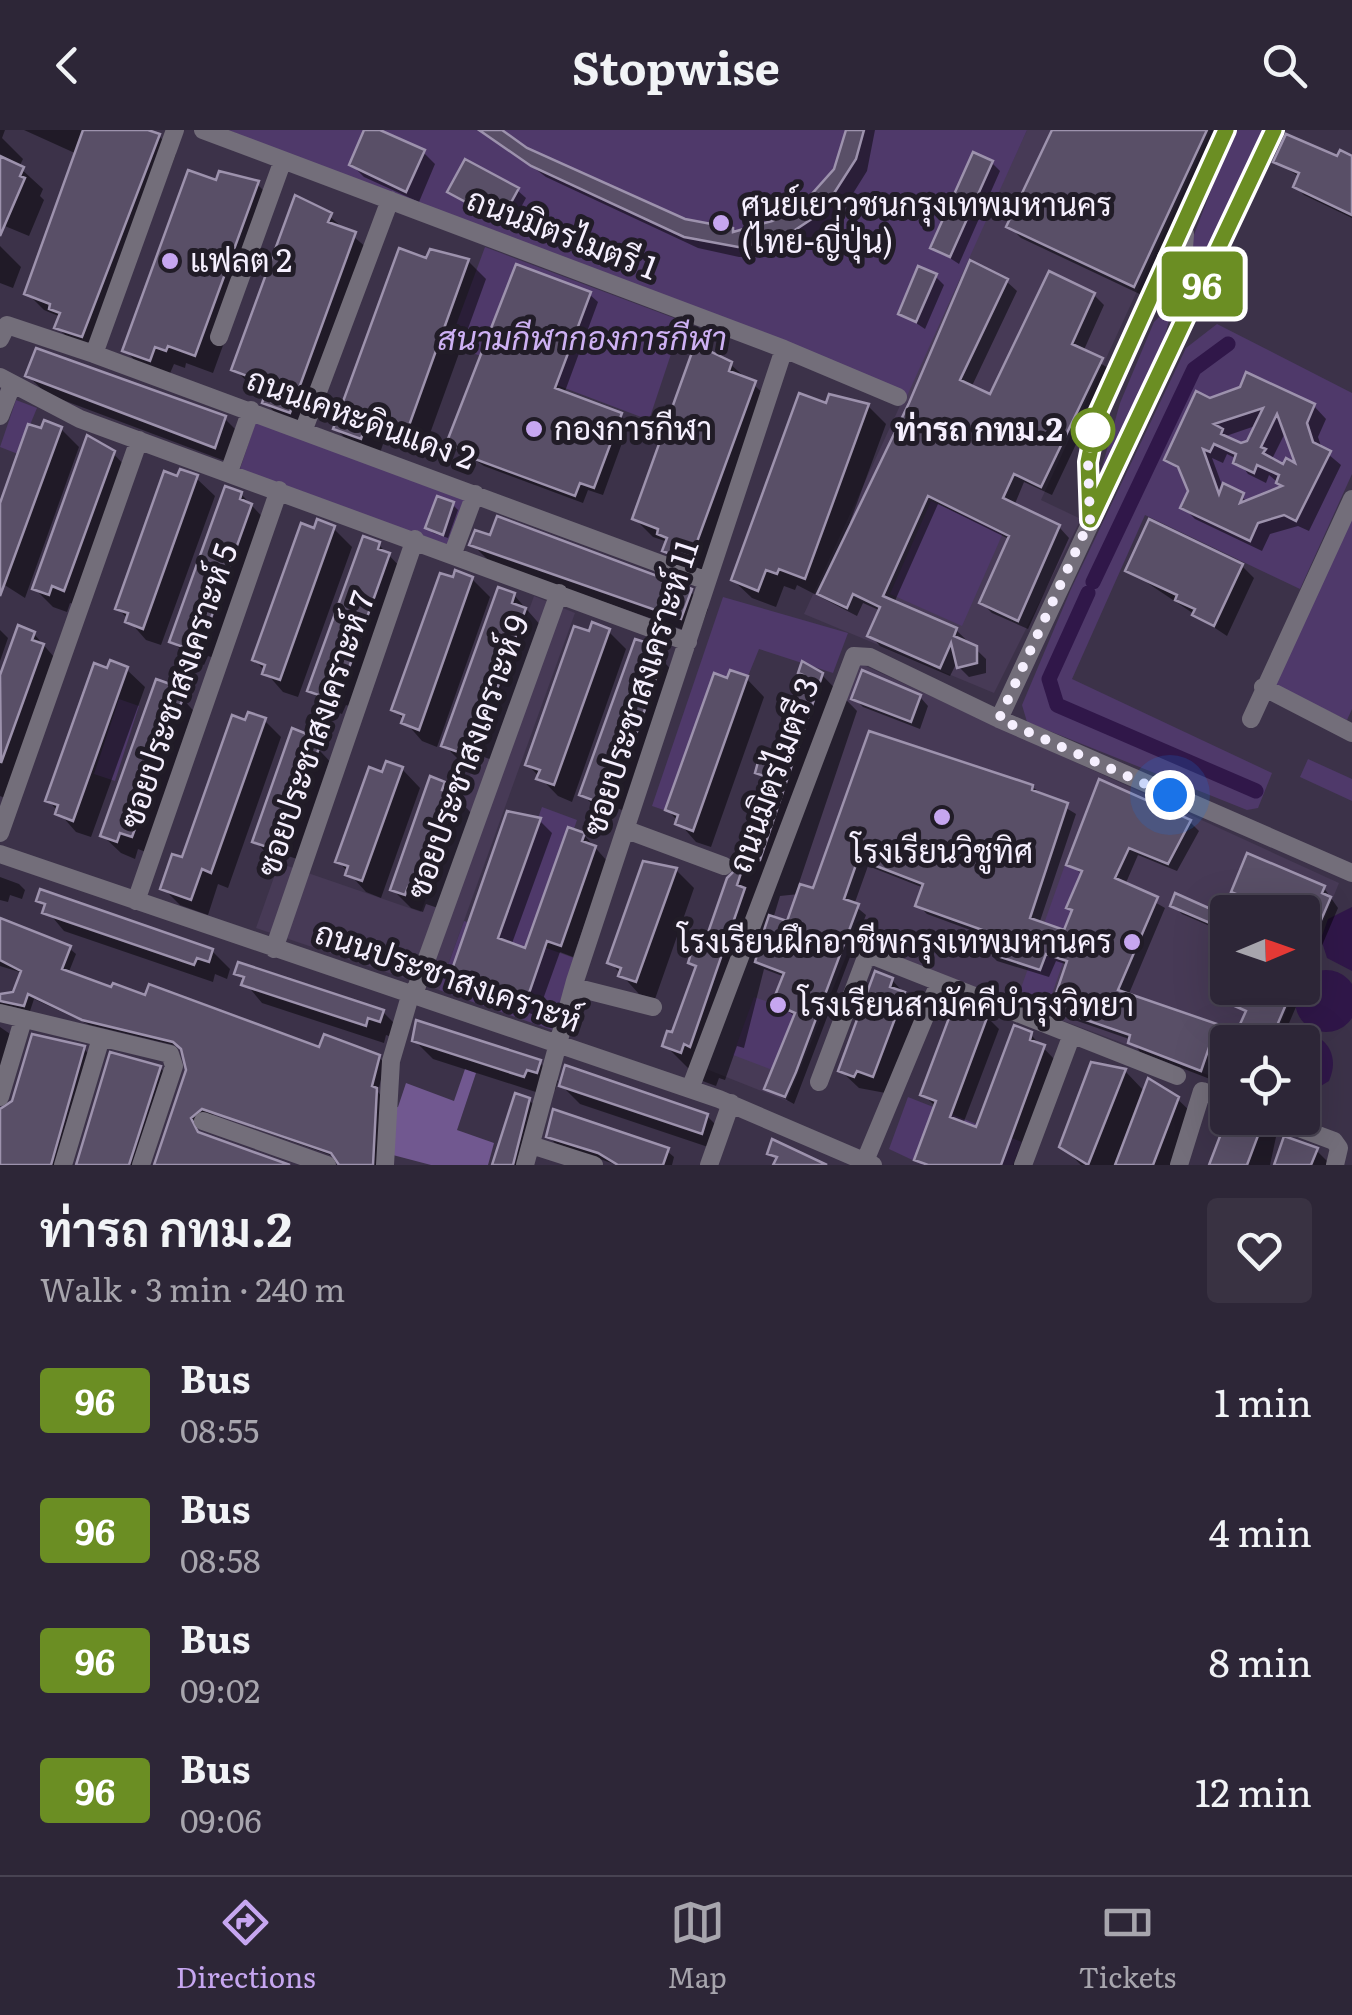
<!DOCTYPE html>
<html lang="en">
<head>
<meta charset="utf-8">
<style>
  body { margin:0; font-family:Literata,Sarabun,serif; background:#393242; color:#f1f3f6; height:100vh; display:flex; flex-direction:column; font-size:38px; white-space:nowrap }
  * { box-sizing:border-box; margin:0 }
  p { font-size:32px; color:#a7a5ad }
  .icon { flex:none; width:55px; height:55px; fill:none; stroke:currentColor; stroke-width:2; stroke-linecap:round; stroke-linejoin:round }
  .map { position:relative; height:1035px; overflow:hidden }
  .side { display:flex; flex-direction:column; background:#2d2637; flex:1 }
  .side>* { flex:none }
  .badge { padding:0 20px; border-radius:8px; font-size:35px; line-height:65px }
  .needle { width:65px; rotate:88deg }
  .controls { position:absolute; left:1210px; top:765px; display:grid; gap:20px }
  .controls a { display:grid; place-items:center; width:110px; height:110px; border-radius:10px; background:#2d2637; box-shadow:0 10px 40px #0002,0 0 0 2px #484352; font-size:50px }
  .you { position:absolute; width:50px; height:50px; margin:-25px; border:8px solid #fff; border-radius:50%; background:#1a73e8; box-shadow:0 0 0 15px #1a73e833 }
  .map>.badge { position:absolute; translate:-50% -50%; box-shadow:0 0 0 5px #fff }
  .round { display:grid; place-items:center; flex:none; width:105px; height:105px; border-radius:10px; background:#393242 }
  .summary { display:flex; align-items:center; justify-content:space-between; height:170px; padding:0 40px }
  h1 { font-size:48px; font-weight:700; line-height:75px }
  ul { padding:0; list-style:none }
  li { display:flex; align-items:center; gap:30px; height:130px; padding:0 40px }
  li div { flex:1 }
  li b { display:block; font-size:38px }
  li em { font-style:normal }
  li .badge { min-width:110px; font-weight:700; text-align:center }
  header { display:flex; justify-content:space-between; align-items:center; height:130px; padding:0 40px; background:#2d2637; font-size:45px; font-weight:700 }
  .tabs { display:flex; justify-content:space-around; align-items:center; height:140px; border-top:2px solid #484352; background:#2d2637; font-size:28px; color:#a7a5ad }
  .tabs a { display:grid; justify-items:center; gap:5px }
  .tabs .current { color:#c6a6f0 }
  .map>svg:first-child { display:block }
</style>
</head>
<body>
<header><svg class="icon" aria-label="back" viewBox="0 0 24 24"><path d="M15 5l-7 7 7 7"/></svg>Stopwise<svg class="icon" aria-label="search" viewBox="0 0 24 24"><circle cx="10" cy="10" r="6"/><path d="M15 15l6 6"/></svg></header>
<div class="map">
<svg width="1352" height="1035" viewBox="0 0 1352 1035">
  <rect width="100%" height="100%" fill="#3c3249"/>
  <!-- built -->
  <path fill="#473a56" d="M1027,0H1211L1041,370L1081,389L994,563L804,484Z
    M534,466L575,483L439,860L256,798L279,733L421,782Z
    M859,533L1339,753L1303,842L1302,782H1228V858H1296L1273,912H1228L1227,952L852,812L787,971L706,939Z"/>
  <!-- green -->
  <path fill="#4f396a" d="M228,0H1027L903,275Z
    M1234,0H1264L1195,145L1189,135V118Z
    M485,117L682,191L649,290L449,214Z
    M1170,186L1163,214L1094,366L1120,273L1154,192L1159,187Z
    M1217,194L1352,263V344L1300,459L1145,385L1072,549L1272,643L1258,678L1247,680L1027,592L1022,575L1071,459L1186,218Z
    M16,270L37,278L18,324L0,317Z
    M257,288L469,366L450,416L240,339Z
    M931,371L1003,403L962,496L890,464Z
    M1352,381V579L1347,590L1273,555Z
    M723,467L848,503L833,543L759,519L690,689L652,676Z
    M119,569L139,576L115,651L94,644Z
    M1308,629L1352,649V671L1300,647Z
    M542,677L577,690L535,814L577,829L552,900L439,860L464,791L497,801Z
    M1066,732L1094,744L1045,884L1016,872Z
    M754,867L796,882L775,941L733,925Z
    M908,967L1022,1012L1013,1035H923L889,1019Z"/>
  <!-- forest -->
  <path fill="#715890" d="M465,939L476,943L457,1000L494,1013L488,1035H431L389,1024L391,978L398,977L406,953L454,971Z"/>
  <!-- water -->
  <path fill="#301749" d="M1352,777V841L1327,828L1321,809L1328,789Z
    M1295 871a31 31 0 1 1 62 0a31 31 0 1 1-62 0Z
    M1306,902C1330,909 1339,928 1329,951L1304,966L1302,912H1279Z"/>
  <!-- shadow -->
  <path fill="#0007" fill-rule="evenodd" d="M0,0H5L2,8L23,29L19,37L43,59L40,66L44,70L29,106L0,94Z
    M24,0H141L159,6L176,24L100,223L74,214L57,197L61,187L44,180L27,163L77,24Z
    M367,0L423,22L435,34L419,72L364,47L352,35Z
    M484,0H503L526,20L684,92L736,104L773,94L818,65L847,14L849,0H875L867,41L834,94L792,122L767,127H739L698,118L546,47Z
    M1054,0H1224L1146,167L1021,108L1009,96Z
    M1338,29H1352V88L1304,65L1296,57L1300,47L1276,32Z
    M992,33L1000,41L959,134L933,117Z
    M217,54H257L275,72L213,243L186,233L185,238L174,234L168,248L143,239L125,220Z
    M517,60L526,68L510,98L450,62Z
    M297,68L317,76L373,123L308,300L283,291L265,272L268,263L253,257L234,239Z
    M0,116L21,137L13,158L0,153Z
    M447,123L468,131L486,149L424,320L397,310L395,315L384,311L379,326L354,317L336,299L428,131Z
    M935,146L944,155L925,199L901,183Z
    M1006,151L1017,161L971,258L991,267L1094,165L1104,175L1083,222L1111,240L1052,365L1024,352L1014,376L1059,397L1069,408L1028,499L992,483L982,473L1011,410L938,374L894,473L956,500L986,529V543L969,547L956,534L950,546L880,516L870,505L881,481L863,473L857,486L797,455L795,460L784,456L776,477L752,468L733,450L828,276H868L886,294L850,392L854,393Z
    M589,164L598,172L564,264L620,285L629,294L603,365L588,360L583,373L484,336L449,313Z
    M730,234L773,272L709,448L684,439L665,420L668,412L653,407L634,388Z
    M28,246L224,288L243,307L233,334L47,264Z
    M1210,270L1314,276L1326,289L1318,307L1322,319L1341,335L1309,401L1298,396L1270,404L1262,421L1195,389L1183,377L1191,361L1184,344L1167,330ZM1258,295L1249,313L1241,316L1226,306ZM1286,301L1299,338L1284,337L1272,329ZM1227,324L1237,329L1248,344L1266,353L1269,345L1284,358L1249,372L1222,355L1212,328L1223,333Z
    M61,299L79,317L25,468L0,452V380L43,301Z
    M88,308L103,313L131,342L83,477L70,473L67,482L53,477L34,458Z
    M196,348L215,366L161,515L146,510L118,478L179,349Z
    M241,364L269,394L220,530L208,526L204,535L190,529L172,511Z
    M453,375L458,380L448,408L433,403L428,398Z
    M333,398L352,417L298,567L283,562L255,530L316,401Z
    M472,414L690,461L708,479L698,505L490,432Z
    M379,415L407,444L358,579L346,575L342,584L328,579L310,560Z
    M1242,436L1254,448L1227,506L1128,440Z
    M472,449L490,467L437,617L422,611L394,579L454,451Z
    M514,465L543,498L495,631L481,626L477,639L463,634L444,615Z
    M19,499L34,504L61,535L12,671L0,666V552Z
    M0,500L8,508L0,531Z
    M608,501L626,519L572,672L558,666L528,635L590,504Z
    M650,517L680,549L632,684L617,678L614,687L601,683L582,664Z
    M126,539L145,557L91,707L76,702L48,670L108,541Z
    M822,545L857,581L798,756L815,762L871,604L1032,657L1076,684L1039,794L1065,803L1074,782L1069,777L1083,745L1069,734L1100,652L1190,692L1199,701L1177,741L1138,725L1125,755L1165,778L1128,866L1215,896L1224,906L1210,949L1140,922L1132,910L1063,886L1054,877L1068,835L1056,831L1049,847L997,831L988,822L992,808L927,784L918,775L924,758L868,736L854,775L866,785L794,974L767,959L796,887L775,873L785,847L764,839L744,918L737,916L725,950L719,948L716,956L700,950L665,915L674,906L697,839L690,832L703,823L739,740L768,652L757,642L773,640ZM799,764L788,794L773,789L780,766Z
    M746,548L764,567L711,717L696,712L668,680L728,551Z
    M172,557L200,588L151,724L138,719L135,729L121,723L102,705Z
    M920,567L928,576L920,599L863,577L854,568Z
    M265,591L281,607L228,758L218,754L208,785L180,775L163,758L183,730L247,593Z
    M306,606L336,638L303,731L288,726L285,734L273,730L255,711Z
    M402,639L420,658L381,768L366,762L338,731L383,645Z
    M444,654L474,686L441,779L426,774L423,782L411,778L392,759Z
    M539,690L552,703L511,816L527,821L584,705L607,731L573,827L560,822L537,886L464,859L451,847Z
    M676,740L694,758L655,869L639,864L610,832Z
    M0,747L19,754L25,760L22,769L10,765L8,772L0,770Z
    M1324,758L1338,778L1281,912H1235L1248,884L1222,868L1228,854L1302,858V782H1257L1259,777L1234,761Z
    M39,771L212,821L230,839L227,849L215,844L213,852L64,801Z
    M1173,775L1221,786L1228,793L1226,803L1182,784Z
    M0,791L69,818L76,824L68,844L113,860L321,920L378,927L385,933L378,962L382,967L378,1035H340L336,1027L215,984L200,988L197,1004L276,1035H155L188,940L182,917L90,895L34,869L30,881L10,876L0,880V866L11,869L23,843L0,836Z
    M237,843L383,882L401,900L398,909L386,905L384,913L262,873Z
    M892,850L922,883L891,964L859,958L840,940Z
    M987,887L999,899L963,994L978,1000L1031,905L1055,930L1016,1035H923L917,1029L936,977L923,964L968,889Z
    M0,897L13,906L0,949Z
    M414,910L539,932L558,951L555,960L545,957L542,964L433,929Z
    M84,919L90,925L58,1035H0V981Z
    M1109,935L1125,941L1145,962L1149,951L1165,957L1196,987L1178,1035H1081L1062,1016Z
    M159,937L165,943L136,1035H79Z
    M562,956L707,986L725,1004L720,1021L580,974Z
    M529,970L535,976L521,1035H494Z
    M1229,988L1244,993L1246,988L1258,989L1276,1007L1270,1035H1211Z
    M548,1006L667,1021L674,1027L672,1035H617L555,1013Z
    M1316,1020L1331,1035H1276Z"/>
  <g fill="none" stroke-linecap="round" stroke-linejoin="round">
    <!-- canal -->
    <path stroke="#301749" stroke-width="15" d="M1093,452L1194,239L1228,214
      M1088,463L1049,549L1057,575L1256,661"/>
  </g>
  <!-- building -->
  <path fill="#594f67" stroke="#9d92ad" stroke-width="2.5" fill-rule="evenodd" d="M83,0H148L160,4L82,207L54,198L60,183L49,179L50,174L24,164Z
    M364,0H380L425,20L406,62L349,35Z
    M479,0H502L527,18L685,89L733,98V102L772,91L801,76L834,39L846,0H864L856,29L822,82L780,110L738,117L684,107L531,36Z
    M1052,0H1207L1134,157L1006,97Z
    M1286,4L1337,26L1340,20L1352,26V85L1293,57L1299,43L1273,32Z
    M973,22L993,31L950,127L930,118Z
    M0,26L24,37L20,46L25,48L0,106Z
    M465,29L519,58L501,91L447,62Z
    M188,40L216,50L219,41L259,51L195,226L168,216L166,221L155,217L150,231L122,221Z
    M295,65L332,83L328,92L356,102L290,283L262,273L267,259L256,254L258,250L231,240Z
    M399,118L426,128L430,119L469,129L406,304L379,294L377,299L366,294L361,309L333,299Z
    M970,130L1008,149L960,250L990,264L1049,141L1095,163L1072,214L1103,228L1041,357L1014,344L1003,368L1060,395L1018,491L979,473L1009,406L928,366L883,466L957,498L954,506L977,516V533L957,538L951,513L940,538L867,506L880,477L853,464L847,478L817,464L909,273Z
    M516,134L591,162L555,258L622,283L594,358L580,353L575,366L472,328L467,321L446,314Z
    M918,136L937,144L916,192L898,184Z
    M695,214L732,232L729,241L756,251L690,431L662,421L667,408L657,404L658,399L632,389Z
    M36,218L226,286L215,318L25,246Z
    M1246,242L1315,274L1307,293L1313,312L1331,321L1296,391L1284,385L1258,393L1250,411L1180,378L1188,361L1178,337L1164,330L1196,261L1210,268L1240,257ZM1263,278L1247,311L1241,313L1221,304L1223,299L1214,294ZM1277,284L1291,322L1295,333L1286,328L1283,334L1263,323L1266,319L1261,317ZM1214,314L1236,324L1233,333L1254,343L1257,335L1279,345L1276,353L1282,356L1240,373L1244,363L1223,353L1219,364L1203,319L1210,322Z
    M799,263L826,273L829,264L869,274L805,449L779,439L777,444L766,440L758,461L731,450Z
    M44,290L62,297L0,466V373L28,294L41,298Z
    M87,305L115,321L64,461L52,456L49,465L32,459Z
    M180,339L198,345L143,499L125,492L128,483L115,479L164,341L177,346Z
    M225,356L242,362L240,369L252,374L202,513L189,509L186,518L169,512Z
    M437,366L454,372L443,405L425,398Z
    M497,386L692,459L681,489L469,415L475,400L490,405Z
    M317,389L335,396L280,550L262,544L265,535L252,530L301,393L314,398Z
    M1149,389L1243,434L1214,496L1192,485L1195,479L1175,470L1177,465L1125,441Z
    M363,406L380,412L378,419L390,423L340,563L327,558L324,567L307,561Z
    M455,440L473,447L419,600L401,593L404,585L391,580L440,443L453,447Z
    M498,457L515,463L512,473L526,478L477,615L463,609L458,622L441,616Z
    M592,492L610,499L554,655L536,649L540,640L525,635L574,496L589,501Z
    M18,495L35,502L32,510L44,514L1,633L0,545Z
    M635,509L651,514L648,523L663,528L614,667L599,662L595,671L579,665Z
    M110,530L128,537L73,691L55,684L58,675L45,671L94,533L107,538Z
    M802,531L823,543L760,730L745,731L737,755L745,758L690,917L684,914L681,923L662,916L667,901L672,902L696,836L688,833L693,817L702,820L727,748L736,739L734,728L738,718L742,720L767,647L755,643L758,632L772,637L803,545L798,543Z
    M730,540L748,546L693,701L675,694L678,685L665,680L714,543L727,548Z
    M862,540L921,565L911,592L851,569Z
    M156,549L173,555L170,563L183,568L132,707L120,703L117,712L100,706Z
    M248,582L266,588L211,743L202,739L191,770L160,759L172,724L182,727L232,585L245,590Z
    M292,598L307,604L304,612L319,618L284,715L270,709L267,717L252,712Z
    M869,601L1033,655L1032,660L1068,673L1030,788L1064,800L1072,780L1066,778L1082,741L1066,735L1099,649L1191,690L1168,734L1129,718L1115,748L1158,767L1118,860L1217,894L1201,941L1128,913L1130,905L1051,878L1067,831L1046,824L1040,840L985,822L991,803L915,776L923,754L858,729L844,769L859,774L796,942L785,967L764,959L795,883L772,873L784,843L755,832L765,797L769,785L787,791L800,754L813,758Z
    M386,631L403,637L362,751L345,745L348,736L335,732L369,637L382,642Z
    M430,646L445,652L442,660L457,666L422,762L408,757L405,765L390,760Z
    M507,681L541,688L498,808L525,818L568,697L585,703L582,711L596,716L561,816L547,811L525,875L449,848Z
    M1247,723L1325,756L1322,763L1331,767L1303,832L1302,782H1254L1258,773L1231,762Z
    M643,731L677,738L636,852L618,846L621,838L607,833Z
    M40,759L213,819L209,832L197,828L194,835L42,783L45,774L36,771Z
    M1175,763L1222,784L1217,796L1170,776Z
    M0,788L71,816L62,839L111,857L113,853L145,865L149,854L319,917L324,904L380,925L372,956L377,958L373,1035H339L331,1023L202,979L191,988L198,1002L290,1035H154L186,940L181,919L173,912L82,890L28,864L24,876L0,871V864L13,862L21,841L0,830Z
    M238,832L384,880L380,892L368,888L366,896L241,855L244,847L234,844Z
    M875,841L893,848L890,857L905,862L873,947L857,941L854,947L838,941Z
    M1224,858H1293L1270,912H1232L1246,881L1219,869Z
    M970,878L988,885L950,987L976,997L1014,895L1032,902L1030,910L1045,915L1001,1035H928L914,1030L936,971L920,965L952,880L967,886Z
    M416,890L541,930L537,943L527,940L524,947L412,911Z
    M32,904L85,916L51,1035H0V979L12,971Z
    M110,922L161,936L129,1035H76Z
    M1091,932L1126,939L1088,1035L1059,1017Z
    M565,935L708,984L702,1004L559,956Z
    M1148,948L1179,967L1153,1035H1115Z
    M515,963L530,968L513,1035H492Z
    M553,979L669,1018L663,1035H618L598,1023L546,1007Z
    M1227,988H1260L1262,995L1247,1035H1209Z
    M1284,1006L1318,1018L1311,1035H1274Z
    M772,1009L827,1035H773L777,1027L767,1024Z"/>
  <g fill="none" stroke-linecap="round" stroke-linejoin="round">
    <!-- minor -->
    <path stroke="#736e7a" stroke-width="18" d="M203,0L784,219L898,267
      M1185,104L1182,147L1200,157
      M1151,162L1191,178
      M219,207L283,30
      M0,209L7,195L94,224L707,451
      M94,224L175,0
      M0,247L80,289L688,512
      M0,286L12,255
      M304,299L390,70
      M229,342L251,280
      M1089,385L1088,332L1099,283L1226,0
      M453,423L475,364
      M1263,557L1352,603
      M999,589L1274,0
      M1251,589L1352,369
      M627,700L724,736
      M0,703L139,310
      M0,724L719,969L873,1035
      M136,771L279,360
      M274,819L415,409
      M574,857L653,877
      M413,867L559,463
      M0,883L170,924L174,936L141,1035
      M819,952L865,830L873,826L1177,946
      M690,959L854,526L870,527L999,589L1352,743
      M0,967L23,890
      M1272,988L1334,1011L1339,1018L1335,1035
      M203,991L327,1035
      M531,1015L594,1035
      M865,1031L939,853
      M63,1035L101,908
      M385,1035L391,931L410,866
      M525,1035L575,851L784,219
      M709,1035L731,973
      M1023,1035L1071,907
      M1179,1035L1202,961L1228,971"/>
  </g>
  <g fill="none" stroke-linecap="round" stroke-linejoin="round">
    <!-- line casing -->
    <g stroke="#fff" stroke-width="22">
      <path id="line" d="M1226,0L1098,283L1088,332L1090,390L1274,0"/>
    </g>
    <!-- line -->
    <use href="#line" stroke="#6b8e23" stroke-width="15"/>
    <!-- walk -->
    <path stroke="#f5effe" stroke-width="10" stroke-dasharray="0 18" d="M1093,300L1088,332L1090,390L999,589L1170,665"/>
  </g>
  <!-- markers -->
  <g fill="#c6a6f0" stroke="#211c27" stroke-width="4">
    <circle cx="721" cy="93" r="10"/>
    <circle cx="170" cy="131" r="10"/>
    <circle cx="534" cy="299" r="10"/>
    <circle cx="942" cy="687" r="10"/>
    <circle cx="1132" cy="812" r="10"/>
    <circle cx="778" cy="875" r="10"/>
  </g>
  <circle fill="#fff" stroke="#6b8e23" stroke-width="5" cx="1093" cy="300" r="20"/>
  <g text-anchor="middle" stroke-width="10" stroke-linejoin="round" paint-order="stroke">
    <!-- poi labels -->
    <g font-size="32" fill="#f5effe" stroke="#211c27" text-anchor="start">
      <text x="741" y="86">ศูนย์เยาวชนกรุงเทพมหานคร<tspan x="741" dy="37">(ไทย-ญี่ปุ่น)</tspan></text>
      <text x="190" y="142">แฟลต 2</text>
      <text x="554" y="310">กองการกีฬา</text>
      <text x="942" y="733" text-anchor="middle">โรงเรียนวิชูทิศ</text>
      <text x="1112" y="823" text-anchor="end">โรงเรียนฝึกอาชีพกรุงเทพมหานคร</text>
      <text x="798" y="886">โรงเรียนสามัคคีบํารุงวิทยา</text>
    </g>
    <!-- street labels -->
    <g font-size="32" fill="#f5effe" stroke="#211c27">
      <text transform="translate(562 104) rotate(21)" y="11">ถนนมิตรไมตรี 1</text>
      <text transform="translate(361 289) rotate(20)" y="11">ถนนเคหะดินแดง 2</text>
      <text transform="translate(179 556) rotate(-71)" y="11">ซอยประชาสงเคราะห์ 5</text>
      <text transform="translate(641 558) rotate(-72)" y="11">ซอยประชาสงเคราะห์ 11</text>
      <text transform="translate(316 604) rotate(-71)" y="11">ซอยประชาสงเคราะห์ 7</text>
      <text transform="translate(468 627) rotate(-70)" y="11">ซอยประชาสงเคราะห์ 9</text>
      <text transform="translate(774 645) rotate(-70)" y="11">ถนนมิตรไมตรี 3</text>
      <text transform="translate(448 847) rotate(19)" y="11">ถนนประชาสงเคราะห์</text>
    </g>
    <!-- park labels -->
    <g font-size="32" font-style="italic" fill="#ceb1f4" stroke="#211c27">
      <text x="582" y="220">สนามกีฬากองการกีฬา</text>
    </g>
    <!-- stop labels -->
    <g font-size="32" font-weight="bold" fill="#f5effe" stroke="#211c27" text-anchor="end">
      <text x="1063" y="311">ท่ารถ กทม.2</text>
    </g>
  </g>
</svg>
<div class="controls">
<a><svg class="needle" viewBox="-14 -14 28 28"><path d="M0-13l5 13h-10z" fill="#e53935"/><path d="M0 13l5-13h-10z" fill="#a7a5ad"/></svg></a>
<a><svg class="icon" aria-label="locate" viewBox="0 0 24 24"><circle cx="12" cy="12" r="6"/><path d="M12 2v4M12 18v4M2 12h4M18 12h4"/></svg></a>
</div>
<div class="you" style="left:1170px;top:665px"></div>
<b class="badge" style="left:1202px;top:154px;background:#6b8e23;color:#fff">96</b>
</div>
<section class="side">
<div class="summary"><div><h1>ท่ารถ กทม.2</h1><p>Walk · 3 min · 240 m</p></div><a class="round"><svg class="icon" aria-label="heart" viewBox="0 0 24 24"><path d="M12 20l-8-8c-3-5 5-10 8-4 3-6 11-1 8 4z"/></svg></a></div>
<ul>
<li><span class="badge" style="background:#6b8e23;color:#fff">96</span><div><b>Bus</b><p>08:55</p></div><em>1 min</em></li>
<li><span class="badge" style="background:#6b8e23;color:#fff">96</span><div><b>Bus</b><p>08:58</p></div><em>4 min</em></li>
<li><span class="badge" style="background:#6b8e23;color:#fff">96</span><div><b>Bus</b><p>09:02</p></div><em>8 min</em></li>
<li><span class="badge" style="background:#6b8e23;color:#fff">96</span><div><b>Bus</b><p>09:06</p></div><em>12 min</em></li>
</ul>
</section>
<nav class="tabs">
<a class="current"><svg class="icon" aria-label="directions" viewBox="0 0 24 24"><path d="M12 3l9 9-9 9-9-9zM9 14v-3h6M13 9l2 2-2 2"/></svg>Directions</a>
<a><svg class="icon" aria-label="map" viewBox="0 0 24 24"><path d="M3 6l6-2 6 2 6-2v14l-6 2-6-2-6 2zM9 4v14M15 6v14"/></svg>Map</a>
<a><svg class="icon" aria-label="tickets" viewBox="0 0 24 24"><path d="M3 7h18v10H3zM15 7v10"/></svg>Tickets</a>
</nav>
</body>
</html>
